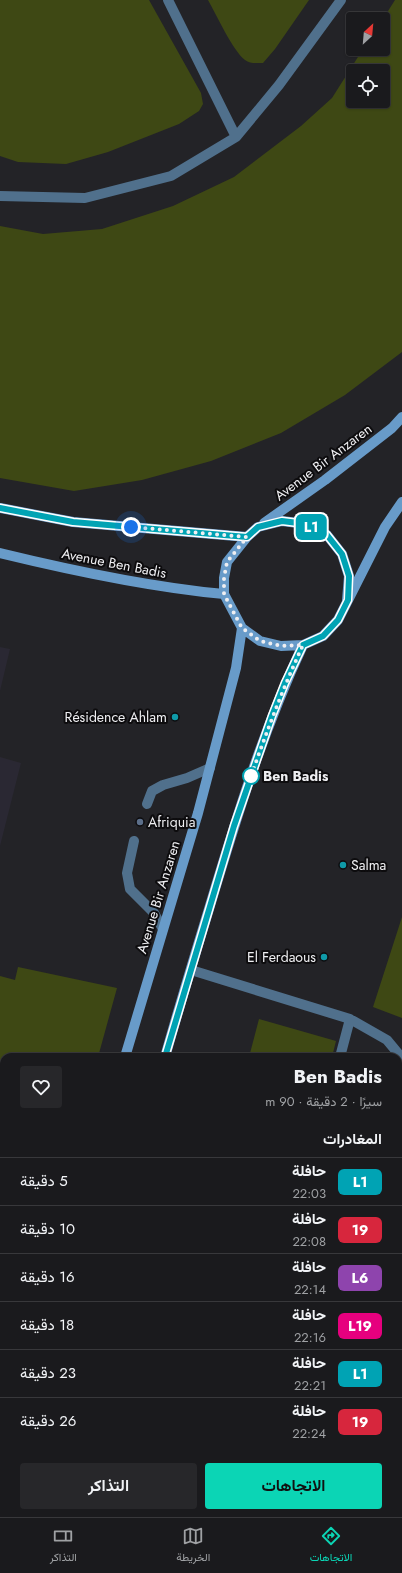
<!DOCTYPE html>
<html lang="ar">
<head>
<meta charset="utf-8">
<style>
  body { margin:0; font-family:Jost,Vazirmatn,sans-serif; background:#27272a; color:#f1f3f6; direction:rtl; height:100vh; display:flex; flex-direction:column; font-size:15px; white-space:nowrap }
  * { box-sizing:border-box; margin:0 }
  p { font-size:13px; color:#9fa1a4 }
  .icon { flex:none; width:22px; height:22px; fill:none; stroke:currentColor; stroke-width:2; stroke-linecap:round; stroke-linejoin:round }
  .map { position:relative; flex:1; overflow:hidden; direction:ltr }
  .details { position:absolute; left:0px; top:1053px; width:402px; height:464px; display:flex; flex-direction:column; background:#1a1a1d; border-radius:12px 12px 0 0; box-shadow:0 1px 3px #0004,0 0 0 1px #38383b; direction:rtl }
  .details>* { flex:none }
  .badge { padding:0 8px; border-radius:6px; font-size:14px; line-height:26px }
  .needle { width:26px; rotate:26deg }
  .controls { position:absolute; left:346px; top:12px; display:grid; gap:8px }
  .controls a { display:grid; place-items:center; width:44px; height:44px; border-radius:4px; background:#1a1a1d; box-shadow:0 1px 3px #0004,0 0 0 1px #38383b; font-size:20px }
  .you { position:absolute; width:20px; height:20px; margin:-10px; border:3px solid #fff; border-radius:50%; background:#1a73e8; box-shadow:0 0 0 6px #1a73e833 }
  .map>.badge { position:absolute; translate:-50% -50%; box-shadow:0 0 0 2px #fff }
  h2 { padding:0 20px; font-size:15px; line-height:36px }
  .round { display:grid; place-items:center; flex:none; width:42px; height:42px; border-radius:4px; background:#27272a }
  .headline { display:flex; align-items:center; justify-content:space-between; height:68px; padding:0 20px }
  h1 { font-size:19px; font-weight:700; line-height:30px }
  .button { display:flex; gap:8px; margin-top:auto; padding:8px 20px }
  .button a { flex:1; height:46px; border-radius:4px; background:#0bd5b5; color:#111; font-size:16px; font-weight:700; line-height:46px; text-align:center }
  .button a+a { background:#27272a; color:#f1f3f6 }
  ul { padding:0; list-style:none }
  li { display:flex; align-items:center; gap:12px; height:48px; padding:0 20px; border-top:1px solid #38383b }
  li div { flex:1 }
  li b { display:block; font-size:15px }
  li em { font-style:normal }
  li .badge { min-width:44px; font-weight:700; text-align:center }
  .tabs { display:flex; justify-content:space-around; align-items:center; height:56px; border-top:1px solid #38383b; background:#1a1a1d; font-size:11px; color:#9fa1a4 }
  .tabs a { display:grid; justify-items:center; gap:2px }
  .tabs .current { color:#0bd5b5 }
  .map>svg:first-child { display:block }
</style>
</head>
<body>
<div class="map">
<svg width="402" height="1517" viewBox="0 0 402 1517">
  <rect width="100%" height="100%" fill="#232327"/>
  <!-- built -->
  <path fill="#2a2833" d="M0,647L10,649L0,691Z
    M0,757L21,763L0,846Z"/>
  <!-- green -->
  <path fill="#3e4814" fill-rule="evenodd" d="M0,0H149L201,93L203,104L199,111L179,124L108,152L66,164L18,162L0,156Z
    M208,0H309L275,49L263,63C257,63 250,64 245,60C233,51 216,14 208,0Z
    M395,0H402V352L345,395L281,433L211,461L142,480L74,491L0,478V226L43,234L102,229L173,206L234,177L301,126L332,98L363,49H383V19ZM353,71H383V101H353Z
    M402,917V1018L373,1007Z
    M18,967L117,988L98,1057H4V1102L0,1101V976L15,980Z
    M259,1019L336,1041L332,1057H249Z
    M398,1250L402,1251V1325L398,1324Z
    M398,1369L402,1370V1517H250L251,1513H398Z"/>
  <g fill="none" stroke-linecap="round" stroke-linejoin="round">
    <!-- street -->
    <path stroke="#50708c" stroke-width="10" d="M168,0L236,137
      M0,196L85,198L171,176L236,137L279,85L341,0
      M147,804L152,791L163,785L187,778L210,768
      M134,841L127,873L130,889L154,913L163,929
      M191,970L350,1019L387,1040L402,1058
      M340,1057L350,1019
      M0,1234L4,1235
      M398,1360L402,1361
      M226,1517L227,1513"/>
    <!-- secondary -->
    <path stroke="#689bc9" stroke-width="10" d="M0,508L73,522L247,537
      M264,523L325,480L392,428L402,417
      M0,553C74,571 149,587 224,594
      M347,600L349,576L342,554L327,535L306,524L282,521L258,527L247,537L227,562L224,578V594L242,628L260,641L281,646L303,645L323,636L338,620L385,527L402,502
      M125,1057L198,813L236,668L242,628
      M165,1057C179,1008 194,958 209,909C236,819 263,730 303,645
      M3,1517L4,1512
      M40,1517L41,1513"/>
  </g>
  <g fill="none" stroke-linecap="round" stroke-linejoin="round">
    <!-- line casing -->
    <g stroke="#fff" stroke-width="9">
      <path id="line" d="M0,508L73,522L247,537L258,527L282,521L306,524L327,535L342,554L349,576L348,600L338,620L323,636L303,645L285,683L272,716L234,826L165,1057"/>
    </g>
    <!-- line -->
    <use href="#line" stroke="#00a3b4" stroke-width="6"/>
    <!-- walk -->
    <path stroke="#efeff2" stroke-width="4" stroke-dasharray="0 7.2" d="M131,527L247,537L227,562L224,578V594L236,617L242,628L260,641L281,646L303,645C283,688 267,731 251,776"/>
  </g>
  <!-- markers -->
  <g fill="#0f9aa8" stroke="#0d0c0e" stroke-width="1.5">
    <circle cx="175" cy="717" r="4"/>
    <circle cx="343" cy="865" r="4"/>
    <circle cx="324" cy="957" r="4"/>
  </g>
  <circle fill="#fff" stroke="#00a3b4" stroke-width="2" cx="251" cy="776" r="8"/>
  <circle fill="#5c6f8a" stroke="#0d0c0e" stroke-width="1.5" cx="140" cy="822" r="4"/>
  <g text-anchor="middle" stroke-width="4" stroke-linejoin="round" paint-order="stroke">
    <!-- street labels -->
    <g font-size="14" fill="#efeff2" stroke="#0d0c0e">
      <text transform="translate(323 462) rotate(-37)" y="5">Avenue Bir Anzaren</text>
      <text transform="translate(114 563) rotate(11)" y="5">Avenue Ben Badis</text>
      <text transform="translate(158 897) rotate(-73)" y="5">Avenue Bir Anzaren</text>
    </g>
    <!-- poi labels -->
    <g font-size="14" fill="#efeff2" stroke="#0d0c0e" text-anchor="end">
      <text x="167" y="722">Résidence Ahlam</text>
      <text x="148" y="827" text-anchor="start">Afriquia</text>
      <text x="351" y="870" text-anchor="start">Salma</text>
      <text x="316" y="962">El Ferdaous</text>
    </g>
    <!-- stop labels -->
    <g font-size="14" font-weight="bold" fill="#efeff2" stroke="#0d0c0e" text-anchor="start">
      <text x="263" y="781">Ben Badis</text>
    </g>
  </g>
</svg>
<div class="controls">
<a><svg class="needle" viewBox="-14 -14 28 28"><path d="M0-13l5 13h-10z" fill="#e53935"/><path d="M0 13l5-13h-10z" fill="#9fa1a4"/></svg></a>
<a><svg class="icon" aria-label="locate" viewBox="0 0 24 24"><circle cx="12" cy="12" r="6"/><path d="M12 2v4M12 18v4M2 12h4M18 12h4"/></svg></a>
</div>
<div class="you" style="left:131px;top:527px"></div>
<b class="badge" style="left:311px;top:527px;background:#00a3b4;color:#fff">L1</b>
<section class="details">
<div class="headline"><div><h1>Ben Badis</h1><p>سيرًا · 2 دقيقة · 90 m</p></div><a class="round"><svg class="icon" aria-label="heart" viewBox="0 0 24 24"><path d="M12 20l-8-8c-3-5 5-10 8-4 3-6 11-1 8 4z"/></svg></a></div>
<h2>المغادرات</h2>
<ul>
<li><span class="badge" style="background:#00a3b4;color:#fff">L1</span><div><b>حافلة</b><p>22:03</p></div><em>5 دقيقة</em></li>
<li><span class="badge" style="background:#d7263d;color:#fff">19</span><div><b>حافلة</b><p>22:08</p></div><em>10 دقيقة</em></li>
<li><span class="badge" style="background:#8e44ad;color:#fff">L6</span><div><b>حافلة</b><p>22:14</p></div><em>16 دقيقة</em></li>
<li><span class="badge" style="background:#e6007e;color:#fff">L19</span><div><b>حافلة</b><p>22:16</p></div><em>18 دقيقة</em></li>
<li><span class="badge" style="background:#00a3b4;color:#fff">L1</span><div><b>حافلة</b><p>22:21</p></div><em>23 دقيقة</em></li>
<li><span class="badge" style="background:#d7263d;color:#fff">19</span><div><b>حافلة</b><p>22:24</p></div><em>26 دقيقة</em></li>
</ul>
<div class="button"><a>الاتجاهات</a><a>التذاكر</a></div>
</section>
</div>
<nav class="tabs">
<a class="current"><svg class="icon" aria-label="directions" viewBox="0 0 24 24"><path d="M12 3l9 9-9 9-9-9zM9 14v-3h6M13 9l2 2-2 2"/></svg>الاتجاهات</a>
<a><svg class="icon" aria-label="map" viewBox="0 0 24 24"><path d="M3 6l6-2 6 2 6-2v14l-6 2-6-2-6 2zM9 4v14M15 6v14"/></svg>الخريطة</a>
<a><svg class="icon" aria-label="tickets" viewBox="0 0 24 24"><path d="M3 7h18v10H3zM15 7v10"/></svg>التذاكر</a>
</nav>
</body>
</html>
